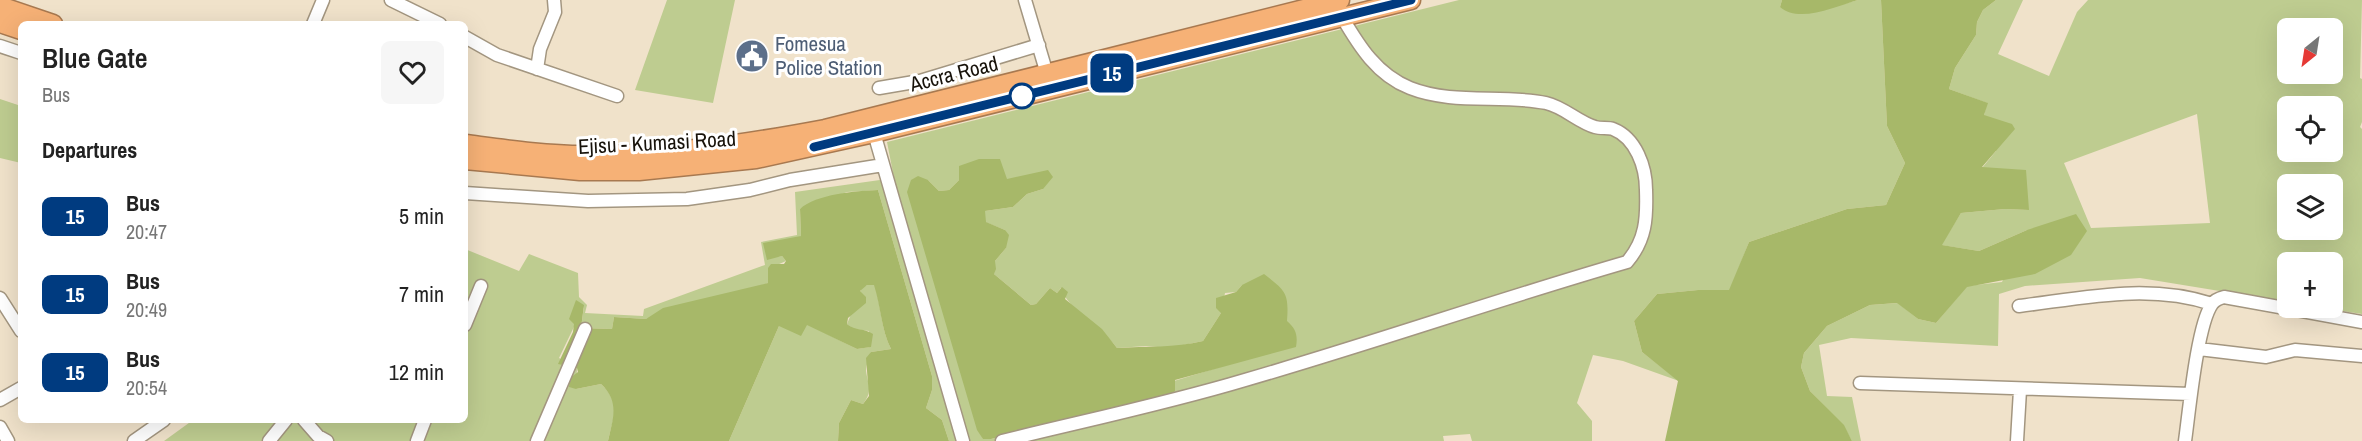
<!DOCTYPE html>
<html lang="en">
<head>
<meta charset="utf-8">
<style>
  body { margin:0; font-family:"Archivo Narrow",sans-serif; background:#f6f6f6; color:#222; height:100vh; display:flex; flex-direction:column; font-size:22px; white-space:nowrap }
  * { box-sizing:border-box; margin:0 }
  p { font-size:20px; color:#767676 }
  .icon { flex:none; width:33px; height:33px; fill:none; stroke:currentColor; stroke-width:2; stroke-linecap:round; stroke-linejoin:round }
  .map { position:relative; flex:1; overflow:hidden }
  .panel { position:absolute; left:18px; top:21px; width:450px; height:402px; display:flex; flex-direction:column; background:#fff; border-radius:9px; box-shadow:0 6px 24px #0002 }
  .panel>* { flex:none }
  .badge { padding:0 12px; border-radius:9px; font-size:21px; line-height:39px }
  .needle { width:39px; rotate:210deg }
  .controls { position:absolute; left:2277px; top:18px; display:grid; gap:12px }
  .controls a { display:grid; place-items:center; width:66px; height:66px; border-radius:9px; background:#fff; box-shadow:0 6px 24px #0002; font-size:30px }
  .map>.badge { position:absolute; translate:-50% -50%; box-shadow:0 0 0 3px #fff }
  h2 { padding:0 24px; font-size:22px; line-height:54px }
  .round { display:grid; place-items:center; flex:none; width:63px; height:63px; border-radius:9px; background:#f6f6f6 }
  .head { display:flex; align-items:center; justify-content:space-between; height:102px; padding:0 24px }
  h1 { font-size:28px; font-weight:600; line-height:45px }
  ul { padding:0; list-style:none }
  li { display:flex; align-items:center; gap:18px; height:78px; padding:0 24px }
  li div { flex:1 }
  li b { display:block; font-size:22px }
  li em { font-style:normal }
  li .badge { min-width:66px; font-weight:700; text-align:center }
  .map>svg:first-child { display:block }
</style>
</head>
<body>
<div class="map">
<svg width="2362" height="441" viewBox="0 0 2362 441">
  <rect width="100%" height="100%" fill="#f0e2ca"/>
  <!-- green -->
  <path fill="#becc90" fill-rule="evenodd" d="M667,0H735L713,103L635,90Z
    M1459,0H1782L1780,7L1818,11L1858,0H1881L1887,126L1905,163L1886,205L1847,209L1749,242L1730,290H1698L1657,294L1634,321L1642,352L1679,381L1623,361L1593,355L1577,403L1592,421V441H1472L1470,434L1443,436L1444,441H949L942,420L926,408L932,390V376L878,190L847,192L800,209L801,236L776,257L782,256L786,261L768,269L769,283L646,319L614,317L612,329L581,328L584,306L559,358L577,368L576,389L601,384C622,404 613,417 608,441H164L193,420H465V249L519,271L529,254L578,273L579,297L587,305L585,313L643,316L644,309L765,265L761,242L797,235L795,192L894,178L887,142ZM928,180L939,191L949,190L959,180H1007L1043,189L1027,194L1013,207L985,211V222L1005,230L1006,248L995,261L994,274L1031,305L1036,304L1050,288L1057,293L1061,288C1067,309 1102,327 1117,348L1146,346L1169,348L1203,341L1221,313L1225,293L1236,292L1242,285L1230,364L1174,381L1170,395L991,439H983Z
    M1996,0H2023L1998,54L2049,76L2077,12L2088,0H2362L2360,78L2362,79V122L2360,127L2362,129V314L2323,308H2332V262H2288L2287,302L2140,278L2025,286L1999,294L1998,346L1851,338L1819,345L1827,396L1852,397L1861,441H1852L1843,425L1810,391L1801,367L1804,353L1827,326L1870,305L1898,303L1918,319L1936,323L1967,286L2002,282L2027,230L1979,251L1941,245L1961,213L2005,209L2029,210L1982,168L1996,151L1984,115L1987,103L1949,89L1955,68L1976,35L1977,22L1983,10ZM2288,28H2332V74H2288ZM2288,106H2332V152H2288ZM2197,114L2210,223L2091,228L2064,163ZM2288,184H2332V230H2288Z
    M0,99L21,106V163L0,158Z
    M867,285H875C881,307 881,329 891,349L871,352C869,358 866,365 866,371C868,385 873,391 863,404L851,400L839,423L838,441H729L779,326L807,324L857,349L870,347L869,331L853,329L847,324L862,287Z"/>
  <!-- forest -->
  <path fill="#a7b869" d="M1782,0H1858C1837,6 1799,24 1780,7Z
    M1881,0H1996L1983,10L1977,22L1976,35L1955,68L1949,89L1988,103L1984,115L2012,124L2015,129L1982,167L2026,170L2029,210L2005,209L1961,213L1942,245L1979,251L2027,230L2076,214L2087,231L2071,255L2035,274L1967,287L1936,323L1918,319L1897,303L1870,305L1827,326L1804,353L1801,367L1810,391L1844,425L1852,441H1665L1678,381L1642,352L1634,321L1657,294L1698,290H1729L1749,242L1847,209L1886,205L1905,163L1887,126Z
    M979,159H1000L1007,179L1048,170L1053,177L1043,189L1027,194L1013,207L985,211L986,222L1005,230L1009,235L1006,248L995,261L996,269L994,274L1031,305L1036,304L1050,288L1057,293L1062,287L1068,292L1065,299L1102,329L1117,348C1147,346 1174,348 1203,341L1221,313L1216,308V298L1236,292L1242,285L1264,274C1286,291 1289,293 1287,321C1296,329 1298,335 1296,347L1175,380V391L1170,395L991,439H983L977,430L907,192L911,180L918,176L928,180L939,191L949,190L959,180V166Z
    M878,190L932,376V390L926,408L942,420L949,441H838L839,423L851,400L863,404L869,396L866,358L871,352L891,349C881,329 881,307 874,285H867L860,291L866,297V303L848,318L847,324C855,331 865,328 873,334L871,347L857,349L807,325L801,336L779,326L729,441H608C613,418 620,402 601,384L576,389L569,387L570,378L578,372L577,368L558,364L573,332L574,324L569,319L576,300L584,305L581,328L612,329L614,317L646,319L663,308L768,283V268L771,264H784L786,261L782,256L767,260L763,243L801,236L800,209C816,194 856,191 878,190Z"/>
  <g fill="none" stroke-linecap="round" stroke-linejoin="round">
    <!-- minor casing -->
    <g stroke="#a39680" stroke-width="15">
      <path id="minor" d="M391,0L440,24
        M1025,0L1047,74
        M313,24L323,0
        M465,37L497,55L617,96
        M0,46L21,53
        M537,69L540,49L555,12L554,0
        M879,88L920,81L1039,45
        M874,133L963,441
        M465,193L588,201L687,199L750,190L790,180L883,165
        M0,298L21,331
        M2019,306C2084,298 2148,283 2212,304
        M465,325L481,286
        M2199,349L2266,357L2295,350L2362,356
        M1860,383L2191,394
        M0,400L21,388
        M304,420L318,436L327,441
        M0,427L8,441
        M134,441L164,420
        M269,441L286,420
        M417,441L425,420
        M537,441L585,329
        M1002,441C1083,421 1165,404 1245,380C1373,343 1499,299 1627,262C1646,240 1647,218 1646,190C1646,167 1636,138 1613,129C1608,127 1601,129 1595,127C1578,122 1564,107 1546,103C1502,94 1453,105 1410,88C1377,75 1359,46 1342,17
        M2017,441L2020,390
        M2185,441C2189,413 2197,325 2212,304C2215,300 2220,298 2224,297L2362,322"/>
    </g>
    <!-- highway casing -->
    <g stroke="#a87950" stroke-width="21">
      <path id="highway" d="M0,6L53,24
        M0,23L21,30
        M465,144C504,149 544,155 584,155C666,156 745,144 825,129L1340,0
        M465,160L580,171H639L756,159L874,133L1411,0"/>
    </g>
    <!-- minor -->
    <use href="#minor" stroke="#fff" stroke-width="12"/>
    <!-- highway -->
    <use href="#highway" stroke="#f6b176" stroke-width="18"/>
  </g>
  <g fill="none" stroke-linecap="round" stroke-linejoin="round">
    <!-- line casing -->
    <g stroke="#fff" stroke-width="14">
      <path id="line" d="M814,147L1411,0"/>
    </g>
    <!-- line -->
    <use href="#line" stroke="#003b80" stroke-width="9"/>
  </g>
  <!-- icons -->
  <defs>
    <g id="civic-disc" transform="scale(1.725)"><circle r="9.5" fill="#5c6f8a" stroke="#fff"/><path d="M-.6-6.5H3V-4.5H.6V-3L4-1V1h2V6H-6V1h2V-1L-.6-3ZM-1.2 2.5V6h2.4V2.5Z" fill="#fff"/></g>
  </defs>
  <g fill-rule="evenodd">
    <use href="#civic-disc" x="752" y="56"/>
  </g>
  <!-- markers -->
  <circle fill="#fff" stroke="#003b80" stroke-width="3" cx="1022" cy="96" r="12"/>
  <g text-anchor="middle" stroke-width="6" stroke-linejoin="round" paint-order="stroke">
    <!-- service labels -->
    <g font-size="21" fill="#4e5e75" stroke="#fff" text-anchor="start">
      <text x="775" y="51">Fomesua<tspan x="775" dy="24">Police Station</tspan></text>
    </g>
    <!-- street labels -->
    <g font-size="21" fill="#17120a" stroke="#fff">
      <text transform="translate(954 74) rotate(-14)" y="7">Accra Road</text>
      <text transform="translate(657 143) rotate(-3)" y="7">Ejisu - Kumasi Road</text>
    </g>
  </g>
</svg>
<div class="controls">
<a><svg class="needle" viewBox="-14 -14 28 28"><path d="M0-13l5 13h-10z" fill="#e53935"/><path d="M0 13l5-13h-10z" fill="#767676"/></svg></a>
<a><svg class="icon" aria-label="locate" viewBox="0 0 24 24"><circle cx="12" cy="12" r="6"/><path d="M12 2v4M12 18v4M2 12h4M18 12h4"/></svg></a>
<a><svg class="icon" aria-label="layers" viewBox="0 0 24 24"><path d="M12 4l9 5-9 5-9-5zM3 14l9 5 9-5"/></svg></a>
<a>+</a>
</div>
<b class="badge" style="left:1112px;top:73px;background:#003b80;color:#fff">15</b>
<section class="panel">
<div class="head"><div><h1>Blue Gate</h1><p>Bus</p></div><a class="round"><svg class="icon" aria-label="heart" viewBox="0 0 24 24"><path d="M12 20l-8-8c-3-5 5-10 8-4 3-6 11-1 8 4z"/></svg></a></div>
<h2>Departures</h2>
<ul>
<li><span class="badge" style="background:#003b80;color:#fff">15</span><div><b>Bus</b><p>20:47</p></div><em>5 min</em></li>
<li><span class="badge" style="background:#003b80;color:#fff">15</span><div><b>Bus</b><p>20:49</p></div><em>7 min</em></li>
<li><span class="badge" style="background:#003b80;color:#fff">15</span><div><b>Bus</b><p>20:54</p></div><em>12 min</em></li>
</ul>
</section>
</div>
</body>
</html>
